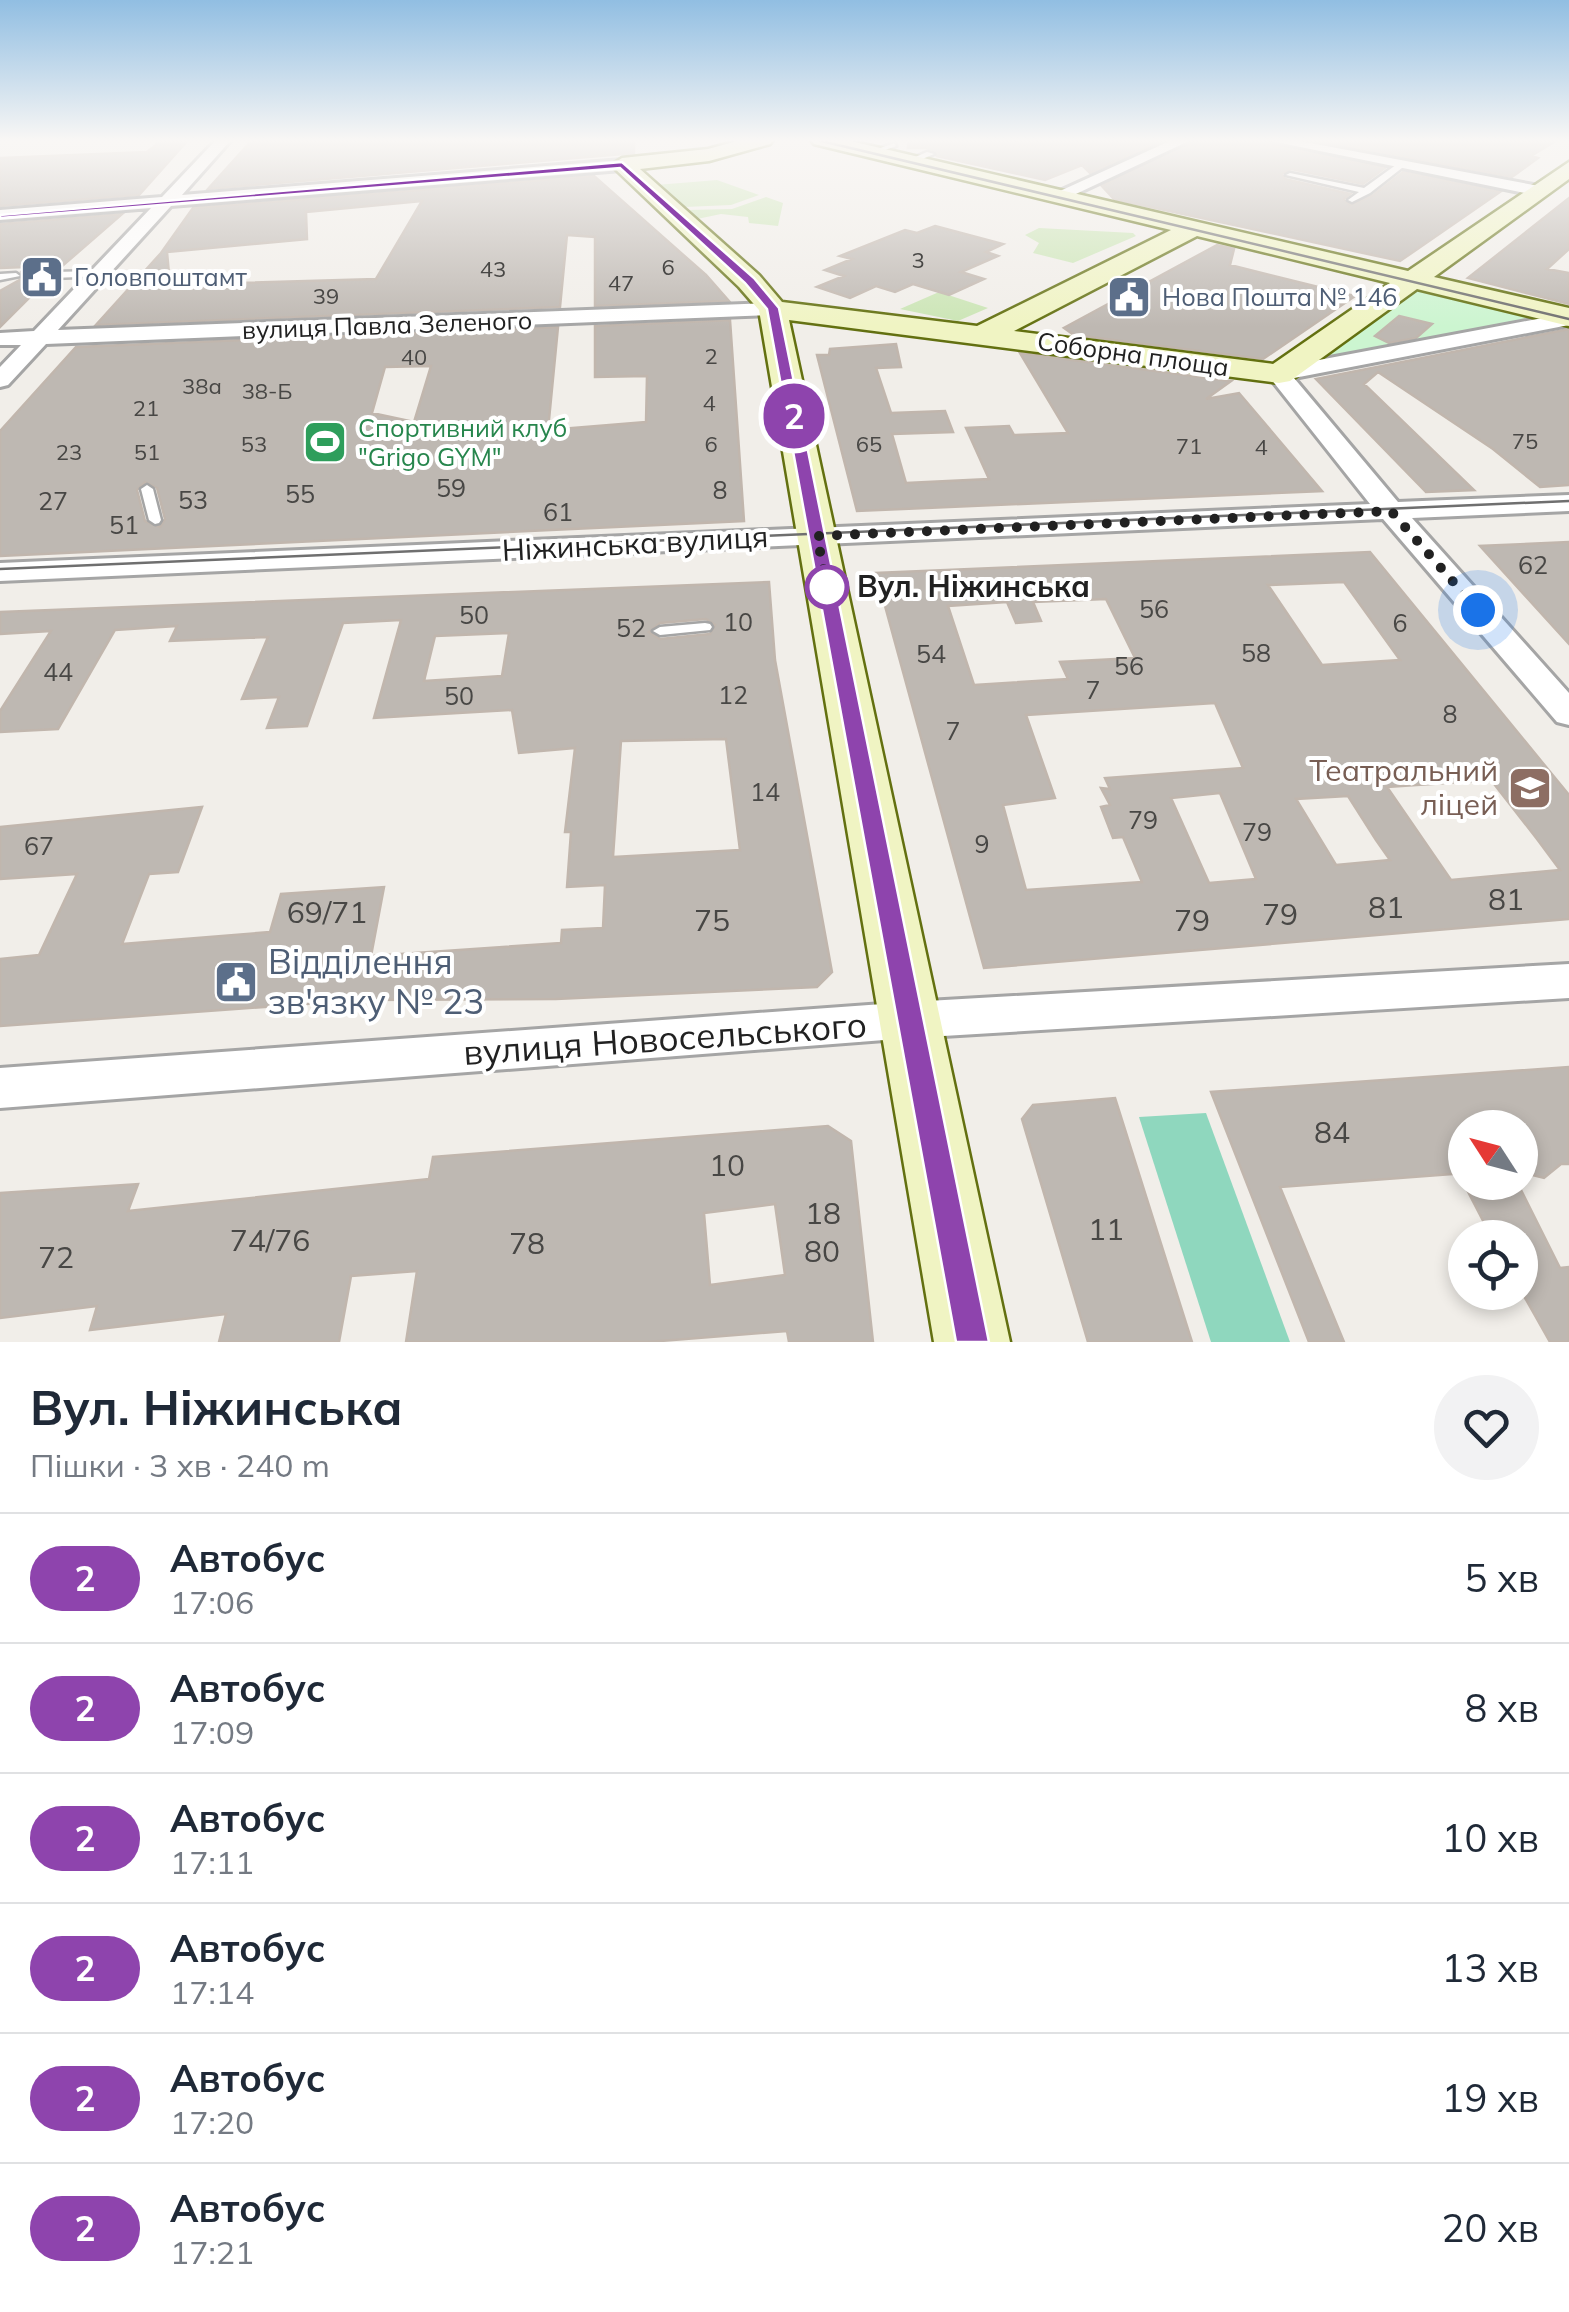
<!DOCTYPE html>
<html lang="uk">
<head>
<meta charset="utf-8">
<style>
  body { margin:0; font-family:Mulish,sans-serif; background:#f2f2f3; color:#1f2937; height:100vh; display:flex; flex-direction:column; font-size:38px; white-space:nowrap }
  * { box-sizing:border-box; margin:0 }
  p { font-size:32px; color:#747a83 }
  .icon { flex:none; width:55px; height:55px; fill:none; stroke:currentColor; stroke-width:2; stroke-linecap:round; stroke-linejoin:round }
  .map { position:relative; height:1342px; overflow:hidden }
  .drawer { display:flex; flex-direction:column; background:#fff; flex:1 }
  .drawer>* { flex:none }
  .badge { padding:0 20px; border-radius:32px; font-size:35px; line-height:65px }
  .needle { width:65px; rotate:306deg }
  .buttons { position:absolute; left:1448px; top:1110px; display:grid; gap:20px }
  .buttons a { display:grid; place-items:center; width:90px; height:90px; border-radius:50%; background:#fff; box-shadow:0 5px 15px #0003; font-size:50px }
  .you { position:absolute; width:50px; height:50px; margin:-25px; border:8px solid #fff; border-radius:50%; background:#1a73e8; box-shadow:0 0 0 15px #1a73e833 }
  .map>.badge { position:absolute; translate:-50% -50%; box-shadow:0 0 0 5px #fff }
  .round { display:grid; place-items:center; flex:none; width:105px; height:105px; border-radius:52px; background:#f2f2f3 }
  .head { display:flex; align-items:center; justify-content:space-between; height:170px; padding:0 30px }
  h1 { font-size:48px; font-weight:700; line-height:75px }
  ul { padding:0; list-style:none }
  li { display:flex; align-items:center; gap:30px; height:130px; padding:0 30px; border-top:2px solid #e0e1e3 }
  li div { flex:1 }
  li b { display:block; font-size:38px }
  li em { font-style:normal }
  li .badge { min-width:110px; font-weight:700; text-align:center }
  .map>svg:first-child { display:block }
</style>
</head>
<body>
<div class="map">
<svg width="1569" height="1342" viewBox="0 0 1569 1342">
  <rect width="100%" height="100%" fill="#f1eee9"/>
  <!-- grass -->
  <path fill="#cbe5b5" d="M717,180L759,195L731,205L684,207L656,185Z
    M766,197L783,203L778,226L749,223L748,217L721,214L697,219L687,210L732,209Z
    M1039,228L1133,233L1136,236L1073,263L1033,253L1039,243L1025,235Z
    M939,292L988,308L958,321L900,309Z"/>
  <!-- park -->
  <path fill="#ccf5d0" d="M1415,281L1569,317L1279,374Z"/>
  <!-- pitch -->
  <path fill="#8fd7be" d="M1206,1113L1290,1342H1211L1139,1117Z"/>
  <!-- building -->
  <path fill="#beb8b2" stroke="#c1b6ad" stroke-width="2.5" fill-rule="evenodd" d="M162,140H188L139,195L0,206V158L147,152Z
    M252,140H634V153L208,189Z
    M909,140H1164L1090,173L1082,165L1045,180L937,156L928,148H908Z
    M1194,140H1262L1265,144L1385,168L1363,184L1291,169L1282,174L1285,179L1350,194L1344,199L1350,205L1372,196L1403,172L1500,192L1400,261L1114,199L1102,186Z
    M1312,140H1557L1531,156L1538,158L1512,177Z
    M594,176L706,275L729,301L595,306V237L567,235L560,307L96,325L161,253L193,208ZM422,201L376,279L170,285L167,252L307,239L306,212Z
    M1569,198V249L1547,269L1569,273V304L1468,278Z
    M122,214L60,268L47,272L48,279L0,327V291L23,278L21,272L26,267L0,268V224Z
    M935,226L1003,244L986,252L998,256L961,272L984,279L949,295L913,284L895,292L876,286L850,298L817,287L844,276L825,270L852,259L840,256L905,230L917,233Z
    M1217,245L1234,249L1230,265L1355,296L1263,359L1074,335L1064,328Z
    M1399,316L1432,324L1416,338L1389,343L1375,336Z
    M730,320L744,521L0,556V431L76,347L558,327L548,430L646,422L647,376L595,377V326ZM431,366L414,422L372,413L385,367ZM145,482L157,488L165,519L160,527L145,521L137,490Z
    M1569,329V485L1540,487L1493,449L1378,372L1364,384L1474,490L1426,492L1316,379Z
    M896,344L901,367L876,368L891,413L945,411L953,432L892,434L906,483L989,479L966,428L1009,426L1014,435L1068,433L1020,353L1231,381L1206,399L1239,393L1322,491L857,511L817,355H829L830,349Z
    M1569,542V644L1480,546Z
    M1370,552L1569,795V919L984,968L876,573ZM1344,582L1400,660L1322,665L1268,585ZM1106,599L1135,658L1060,662L1068,679L974,685L948,606L1007,602L1016,623L1041,621L1033,602ZM1215,703L1243,768L1105,778L1110,789L1101,788L1110,805L1101,807L1113,838L1123,837L1142,882L1026,890L1003,805L1055,798L1026,715ZM1491,780L1537,839L1560,870L1451,880L1387,787ZM1220,793L1256,879L1209,883L1171,798ZM1348,796L1376,840L1390,860L1336,865L1296,799Z
    M769,582L775,660L832,972L817,987L556,999L362,1000L0,1026V959L39,955L77,874L0,879V827L202,807L178,872L149,874L122,944L270,932L281,894L384,887L371,956L561,943L562,930L603,928L605,885L567,887L571,832H565L575,748L519,753L512,710L374,718L401,620L343,623L307,726L267,728L279,697L242,699L268,637L170,641L177,626L115,630L58,729L0,732V711L51,631L0,634V612ZM706,619L715,625L710,634L660,639L649,632L660,623ZM509,633L502,676L424,681L435,636ZM726,739L740,850L613,857L621,741Z
    M1569,1067V1164H1561L1544,1178L1520,1172V1128H1465V1173L1280,1187L1344,1342H1309L1211,1092Z
    M1115,1098L1192,1342H1088L1022,1119L1033,1105Z
    M828,1126L851,1141L873,1342H789L787,1331L648,1342H406L417,1271L351,1276L339,1342H219L226,1314L90,1330L97,1306L0,1318V1193L138,1184L128,1211L429,1179L433,1157ZM775,1204L785,1275L710,1285L704,1213Z
    M1463,1182H1517L1560,1268L1569,1267V1342H1550L1520,1289V1238H1492Z"/>
  <g fill="none" stroke-linecap="round" stroke-linejoin="round">
    <!-- lane casing -->
    <g stroke="#a5a5a5" stroke-width="5">
      <path id="lane" d="M894,143L896,146L874,154L870,152Z
        M927,152L934,154L913,163L906,161Z
        M1400,162L1407,164L1370,193L1352,202L1348,200L1359,192L1286,175L1290,173L1364,188Z
        M99,271L103,274L102,276L53,278L49,275L53,272Z
        M0,274L16,273L20,276L0,280Z
        M147,485L153,489L161,520L159,523L155,524L149,520L141,489Z
        M705,623L710,624L712,627L710,630L660,635L653,631L660,627Z"/>
    </g>
    <!-- street casing -->
    <g stroke="#a5a5a5" stroke-width="6">
      <path id="street" d="M216,140H231L182,195L622,160L630,165L622,170L171,206L58,330L773,303L783,309L773,315L46,344L8,385L0,387V367L21,345H0V333L34,331L151,208L0,220V210L162,197Z
        M1172,140H1191L1063,200L1049,196Z
        M1266,140H1294L1539,186L1547,191L1539,196Z
        M1569,313V325L1294,378L1398,502L1569,495V511L1412,518L1569,693V725L1557,722L1383,519L0,581V563L1370,504L1271,379L1268,374L1271,369Z
        M1569,964V998L910,1038L0,1108V1068L910,1002Z"/>
    </g>
    <!-- secondary casing -->
    <g stroke="#637010" stroke-width="5">
      <path id="secondary" d="M741,140H773L770,144L709,161L640,169L759,275L782,302L977,326L1171,230L814,144L811,140H846L1408,271L1569,162V179L1434,277L1569,308V326L1417,289L1290,381L1279,383L789,320L1010,1342H934L759,310L739,287L611,165L622,158L708,149ZM1197,236L1390,283L1273,364L1014,331Z"/>
    </g>
    <!-- lane -->
    <use href="#lane" fill="#fff" fill-rule="evenodd"/>
    <!-- street -->
    <use href="#street" fill="#fff" fill-rule="evenodd"/>
    <!-- secondary -->
    <use href="#secondary" fill="#f0f4c3" fill-rule="evenodd"/>
    <!-- tram -->
    <path stroke="#6f6f6f" stroke-width="2.5" d="M817,140L1569,319
      M0,569L1569,501"/>
  </g>
  <!-- sky -->
  <linearGradient id="sky" x2="0" y2="1"><stop stop-color="#91bee2"/><stop offset="0.43" stop-color="#f9f7f5"/><stop offset="1" stop-color="#f9f7f5" stop-opacity="0"/></linearGradient>
  <rect width="1569" height="327" fill="url(#sky)"/>
  <!-- line -->
  <path fill="#8e44ad" stroke="#fff" stroke-width="2.5" d="M622,162L754,278L779,308L989,1342H956L767,309L745,283L620,168L0,218V215Z"/>
  <g fill="none" stroke-linecap="round" stroke-linejoin="round">
    <!-- walk -->
    <path stroke="#212121" stroke-width="10" stroke-dasharray="0 18" d="M827,587L817,536L1391,511L1478,610"/>
  </g>
  <!-- icons -->
  <defs>
    <g id="civic-square" transform="scale(2.25)"><rect x="-9" y="-9" width="18" height="18" rx="4" fill="#5c6f8a" stroke="#fff"/><path d="M-.6-6.5H3V-4.5H.6V-3L4-1V1h2V6H-6V1h2V-1L-.6-3ZM-1.2 2.5V6h2.4V2.5Z" fill="#fff"/></g>
    <g id="stadium-square" transform="scale(2.25)"><rect x="-9" y="-9" width="18" height="18" rx="4" fill="#2e9e5b" stroke="#fff"/><path d="M0-5a6.5 5 0 1 0 0 10a6.5 5 0 1 0 0-10ZM-3.5-1.8h7v3.6h-7Z" fill="#fff"/></g>
    <g id="university-square" transform="scale(2.25)"><rect x="-9" y="-9" width="18" height="18" rx="4" fill="#8d6e63" stroke="#fff"/><path d="M0-5L7-2L0 1L-7-2ZM-4 1L0 2.5L4 1V4Q0 6-4 4Z" fill="#fff"/></g>
  </defs>
  <g fill-rule="evenodd">
    <use href="#civic-square" x="42" y="277"/>
    <use href="#civic-square" x="1129" y="297"/>
    <use href="#stadium-square" x="325" y="442"/>
    <use href="#university-square" x="1530" y="788"/>
    <use href="#civic-square" x="236" y="982"/>
  </g>
  <!-- markers -->
  <circle fill="#fff" stroke="#8e44ad" stroke-width="5" cx="827" cy="587" r="20"/>
  <g text-anchor="middle" stroke-width="8" stroke-linejoin="round" paint-order="stroke">
    <!-- far-number labels -->
    <g font-size="22" fill="#484745">
      <text x="918" y="268">3</text>
      <text x="668" y="275">6</text>
      <text x="493" y="277">43</text>
      <text x="621" y="291">47</text>
      <text x="326" y="304">39</text>
      <text x="711" y="364">2</text>
      <text x="414" y="365">40</text>
      <text x="202" y="394">38а</text>
      <text x="267" y="399">38-Б</text>
      <text x="709" y="411">4</text>
      <text x="146" y="416">21</text>
      <text x="1525" y="449">75</text>
      <text x="254" y="452">53</text>
      <text x="711" y="452">6</text>
      <text x="869" y="452">65</text>
      <text x="1189" y="454">71</text>
      <text x="1261" y="455">4</text>
      <text x="69" y="460">23</text>
      <text x="147" y="460">51</text>
    </g>
    <!-- far-service labels -->
    <g font-size="25" fill="#4e5e75" stroke="#fff" text-anchor="start">
      <text x="74" y="286">Головпоштамт</text>
      <text x="1162" y="306">Нова Пошта № 146</text>
    </g>
    <!-- far-street labels -->
    <g font-size="25" fill="#212121" stroke="#fff">
      <text transform="translate(387 325) rotate(-2)" y="9">вулиця Павла Зеленого</text>
      <text transform="translate(1133 354) rotate(8)" y="9">Соборна площа</text>
    </g>
    <!-- far-leisure labels -->
    <g font-size="25" fill="#27864d" stroke="#fff" text-anchor="start">
      <text x="358" y="437">Спортивний клуб<tspan x="358" dy="29">"Grigo GYM"</tspan></text>
    </g>
    <!-- number labels -->
    <g font-size="25" fill="#484745">
      <text x="451" y="497">59</text>
      <text x="720" y="499">8</text>
      <text x="300" y="503">55</text>
      <text x="193" y="509">53</text>
      <text x="53" y="510">27</text>
      <text x="558" y="521">61</text>
      <text x="124" y="534">51</text>
      <text x="1533" y="574">62</text>
      <text x="1154" y="618">56</text>
      <text x="474" y="624">50</text>
      <text x="738" y="631">10</text>
      <text x="1400" y="632">6</text>
      <text x="631" y="637">52</text>
      <text x="1256" y="662">58</text>
      <text x="931" y="663">54</text>
      <text x="1129" y="675">56</text>
      <text x="58" y="681">44</text>
      <text x="1093" y="699">7</text>
      <text x="733" y="704">12</text>
      <text x="459" y="705">50</text>
      <text x="1450" y="723">8</text>
      <text x="953" y="740">7</text>
      <text x="765" y="801">14</text>
      <text x="1143" y="829">79</text>
      <text x="1257" y="841">79</text>
      <text x="982" y="853">9</text>
      <text x="39" y="855">67</text>
    </g>
    <!-- street labels -->
    <g font-size="30" fill="#212121" stroke="#fff">
      <text transform="translate(635 544) rotate(-3)" y="10">Ніжинська вулиця</text>
    </g>
    <!-- stop labels -->
    <g font-size="30" font-weight="bold" fill="#212121" stroke="#fff" text-anchor="start">
      <text x="857" y="597">Вул. Ніжинська</text>
    </g>
    <!-- education labels -->
    <g font-size="30" fill="#785e54" stroke="#fff" text-anchor="end">
      <text x="1498" y="781">Театральний<tspan x="1498" dy="34">ліцей</tspan></text>
    </g>
    <!-- near-number labels -->
    <g font-size="30" fill="#484745">
      <text x="1506" y="910">81</text>
      <text x="1386" y="918">81</text>
      <text x="327" y="923">69/71</text>
      <text x="1280" y="925">79</text>
      <text x="712" y="931">75</text>
      <text x="1192" y="931">79</text>
      <text x="1332" y="1143">84</text>
      <text x="727" y="1176">10</text>
      <text x="823" y="1224">18</text>
      <text x="1106" y="1240">11</text>
      <text x="270" y="1251">74/76</text>
      <text x="527" y="1254">78</text>
      <text x="822" y="1262">80</text>
      <text x="56" y="1268">72</text>
    </g>
    <!-- near-service labels -->
    <g font-size="35" fill="#4e5e75" stroke="#fff" text-anchor="start">
      <text x="268" y="974">Відділення<tspan x="268" dy="40">зв'язку № 23</tspan></text>
    </g>
    <!-- near-street labels -->
    <g font-size="35" fill="#212121" stroke="#fff">
      <text transform="translate(665 1039) rotate(-4)" y="12">вулиця Новосельського</text>
    </g>
  </g>
</svg>
<div class="buttons">
<a><svg class="needle" viewBox="-14 -14 28 28"><path d="M0-13l5 13h-10z" fill="#e53935"/><path d="M0 13l5-13h-10z" fill="#747a83"/></svg></a>
<a><svg class="icon" aria-label="locate" viewBox="0 0 24 24"><circle cx="12" cy="12" r="6"/><path d="M12 2v4M12 18v4M2 12h4M18 12h4"/></svg></a>
</div>
<div class="you" style="left:1478px;top:610px"></div>
<b class="badge" style="left:794px;top:416px;background:#8e44ad;color:#fff">2</b>
</div>
<section class="drawer">
<div class="head"><div><h1>Вул. Ніжинська</h1><p>Пішки · 3 хв · 240 m</p></div><a class="round"><svg class="icon" aria-label="heart" viewBox="0 0 24 24"><path d="M12 20l-8-8c-3-5 5-10 8-4 3-6 11-1 8 4z"/></svg></a></div>
<ul>
<li><span class="badge" style="background:#8e44ad;color:#fff">2</span><div><b>Автобус</b><p>17:06</p></div><em>5 хв</em></li>
<li><span class="badge" style="background:#8e44ad;color:#fff">2</span><div><b>Автобус</b><p>17:09</p></div><em>8 хв</em></li>
<li><span class="badge" style="background:#8e44ad;color:#fff">2</span><div><b>Автобус</b><p>17:11</p></div><em>10 хв</em></li>
<li><span class="badge" style="background:#8e44ad;color:#fff">2</span><div><b>Автобус</b><p>17:14</p></div><em>13 хв</em></li>
<li><span class="badge" style="background:#8e44ad;color:#fff">2</span><div><b>Автобус</b><p>17:20</p></div><em>19 хв</em></li>
<li><span class="badge" style="background:#8e44ad;color:#fff">2</span><div><b>Автобус</b><p>17:21</p></div><em>20 хв</em></li>
</ul>
</section>
</body>
</html>
